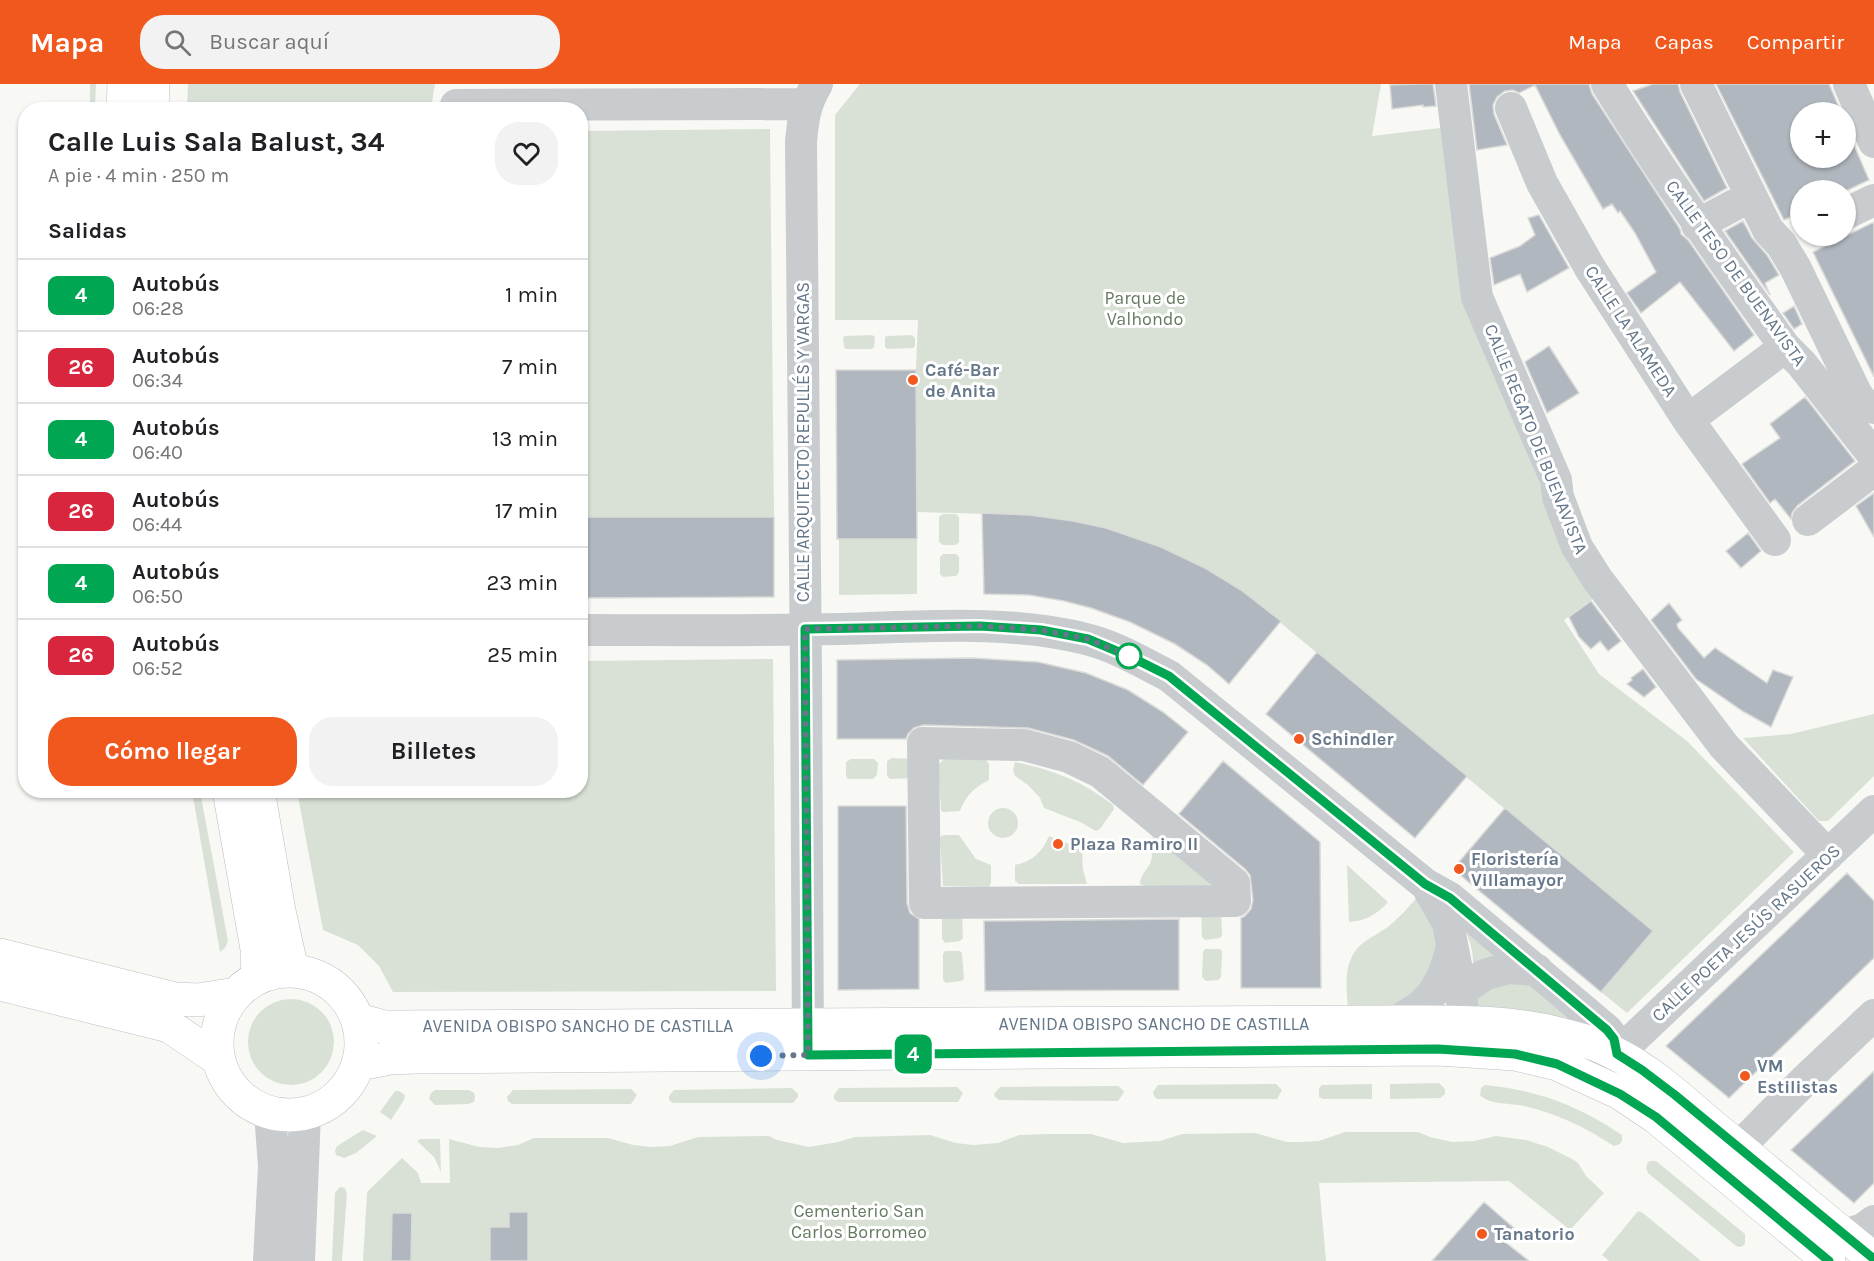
<!DOCTYPE html>
<html lang="es">
<head>
<meta charset="utf-8">
<style>
  body { margin:0; font-family:Karla,sans-serif; background:#f2f2f2; color:#202124; height:100vh; display:flex; flex-direction:column; font-size:22px; white-space:nowrap }
  * { box-sizing:border-box; margin:0 }
  p { font-size:20px; color:#757577 }
  .icon { flex:none; width:33px; height:33px; fill:none; stroke:currentColor; stroke-width:2; stroke-linecap:round; stroke-linejoin:round }
  .map { position:relative; flex:1; overflow:hidden }
  .drawer { position:absolute; left:18px; top:18px; width:570px; height:696px; display:flex; flex-direction:column; background:#fff; border-radius:24px; box-shadow:0 2px 4px #0004 }
  .drawer>* { flex:none }
  .badge { padding:0 12px; border-radius:9px; font-size:21px; line-height:39px }
  .tools { position:absolute; left:1790px; top:18px; display:grid; gap:12px }
  .tools a { display:grid; place-items:center; width:66px; height:66px; border-radius:50%; background:#fff; box-shadow:0 2px 4px #0004; font-size:30px }
  .you { position:absolute; width:30px; height:30px; margin:-15px; border:4px solid #fff; border-radius:50%; background:#1a73e8; box-shadow:0 0 0 9px #1a73e833 }
  .map>.badge { position:absolute; translate:-50% -50%; box-shadow:0 0 0 3px #fff }
  h2 { padding:0 30px; font-size:22px; line-height:54px }
  .round { display:grid; place-items:center; flex:none; width:63px; height:63px; border-radius:24px; background:#f2f2f2 }
  .head { display:flex; align-items:center; justify-content:space-between; height:102px; padding:0 30px }
  h1 { font-size:28px; font-weight:700; line-height:45px }
  .cta { display:flex; gap:12px; margin-top:auto; padding:12px 30px }
  .cta a { flex:1; height:69px; border-radius:24px; background:#f0581e; color:#fff; font-size:24px; font-weight:700; line-height:69px; text-align:center }
  .cta a+a { background:#f2f2f2; color:#202124 }
  ul { padding:0; list-style:none }
  li { display:flex; align-items:center; gap:18px; height:72px; padding:0 30px; border-top:2px solid #e0e0e0 }
  li div { flex:1 }
  li b { display:block; font-size:22px }
  li em { font-style:normal }
  li .badge { min-width:66px; font-weight:700; text-align:center }
  header { display:flex; align-items:center; gap:36px; box-sizing:border-box; height:84px; padding:0 30px; background:#f0581e; color:#fff }
  header strong { font-size:28px }
  nav { display:flex; gap:33px; margin-inline-start:auto; font-size:21px }
  .search { width:420px; height:54px; background:#f2f2f2; display:flex; align-items:center; gap:15px; box-sizing:border-box; padding:0 21px; border-radius:24px; color:#757577; font-size:22px }
  .map>svg:first-child { display:block }
</style>
</head>
<body>
<header>
<strong>Mapa</strong>
<div class="search"><svg class="icon" aria-label="search" viewBox="0 0 24 24"><circle cx="10" cy="10" r="6"/><path d="M15 15l6 6"/></svg>Buscar aquí</div>
<nav><a>Mapa</a><a>Capas</a><a>Compartir</a></nav>
</header>
<div class="map">
<svg width="1874" height="1177" viewBox="0 0 1874 1177">
  <rect width="100%" height="100%" fill="#f8f9f5"/>
  <!-- green -->
  <path fill="#d9e1d6" d="M90,0H96L95,25H90Z
    M188,0H435L431,25H187Z
    M860,0H1381L1372,52L1448,43L1459,127L1598,511L1564,536L1599,590L1687,657L1794,768L1627,929L1601,908L1652,847L1241,506L1205,484L1161,463L1106,444L1030,431L916,428V286L918,236H835V31Z
    M770,45L774,433H581L580,47Z
    M872,251L875,253L874,263L872,265H846L844,263L843,253L845,252Z
    M912,251L915,254V262L913,264L887,265L885,263V253L887,252Z
    M943,430H956L959,433V458L956,461H943L939,458V433Z
    M839,455H917V510L839,511Z
    M943,470H956L959,473V488L956,492L943,493L940,490V473Z
    M773,575L776,907L393,908L379,882L358,861L323,846L297,707L580,706L581,577Z
    M1874,630V692L1828,737H1819L1743,654L1791,650Z
    M892,674L915,675L914,694L890,695L887,692V677Z
    M851,675H874L878,679L877,691L873,695H848L846,692V678Z
    M944,675H985L989,680V696C975,703 966,711 960,727L943,728L941,726L938,681Z
    M1015,678C1052,685 1084,698 1113,721L1114,725L1100,745L1096,747L1080,738L1044,724L1040,714L1028,701L1015,692L1013,686Z
    M192,707H200L228,857L225,864L220,868Z
    M988 739a15 15 0 1 1 30 0a15 15 0 1 1-30 0Z
    M945,751H959L976,775L991,781V799L989,803L943,802L940,755L941,752Z
    M1049,752L1069,760L1082,767L1083,786L1087,800H1019L1015,797V781C1032,778 1043,767 1049,752Z
    M1154,752L1212,800L1208,802L1147,803L1140,800C1140,790 1148,786 1151,777C1153,770 1151,763 1150,756Z
    M1347,781L1388,818C1378,830 1365,837 1349,838Z
    M1418,812L1439,850L1432,894L1397,922L1348,926C1347,910 1344,890 1351,875C1358,857 1375,853 1389,842C1400,833 1409,823 1418,812Z
    M1221,825L1222,851L1220,854L1205,856L1202,853L1201,827Z
    M962,828L963,854L960,857L945,859L942,855V830Z
    M1463,840L1499,873L1473,883C1474,867 1469,855 1463,840Z
    M1205,865H1220L1222,867L1221,893L1218,896L1206,897L1202,893L1203,868Z
    M945,867H960L962,869L964,895L961,897L946,899L943,896V870Z
    M1526,897L1589,947L1521,926L1505,924L1474,922L1475,913L1482,904Z
    M248 958a43 43 0 1 1 86 0a43 43 0 1 1-86 0Z
    M1439,999L1445,1005V1010L1440,1014L1390,1015V1000Z
    M1276,1000L1282,1006L1277,1015H1157L1154,1012L1153,1008L1158,1001Z
    M1372,1000V1015H1323L1319,1013V1004L1322,1001Z
    M1485,1001C1540,1007 1575,1020 1622,1051V1056L1620,1060L1614,1062C1584,1043 1559,1030 1524,1022C1511,1019 1489,1021 1480,1011L1481,1004Z
    M1118,1002L1124,1007L1123,1010L1118,1017L999,1016L995,1013L994,1010L1000,1003Z
    M957,1003L963,1009L958,1018H838L834,1015V1011L839,1004Z
    M792,1004L798,1010V1013L793,1019H673L669,1016V1012L674,1006Z
    M631,1005L637,1011L631,1020H512L508,1017L507,1013L513,1006Z
    M435,1006H469L474,1009L475,1013L474,1018L468,1020L435,1021L429,1015L431,1009Z
    M395,1007H399L405,1011L404,1016L391,1036L380,1028Z
    M363,1046L377,1052L356,1069L344,1074L336,1071L335,1067L337,1062Z
    M1345,1048H1418L1430,1053L1452,1058L1474,1057L1496,1052L1526,1056L1548,1063L1572,1075L1578,1079L1586,1092L1604,1109L1570,1146L1509,1097L1319,1099L1326,1177H363L367,1108L402,1074L418,1089L421,1099H450L449,1055L479,1063L498,1064L518,1061L534,1054H608L633,1061L651,1063L670,1062L698,1053L769,1052L777,1056L809,1063L838,1058L855,1053L930,1051L956,1059L973,1061L998,1059L1019,1051L1049,1050H1091L1123,1059L1160,1057L1182,1050L1255,1049L1287,1058H1300L1319,1057Z
    M420,1055H440L441,1088L434,1073L417,1057Z
    M1651,1077H1656L1745,1150V1160L1741,1163L1736,1162L1648,1089L1646,1084L1648,1078Z
    M340,1103L345,1104L347,1110L342,1177H332L335,1109Z
    M1638,1127L1643,1129L1701,1177H1609L1602,1171Z"/>
  <!-- building -->
  <path fill="#b0b7be" stroke="#dadad8" stroke-width="1.5" d="M1418,0H1433L1436,22L1423,23V21L1392,25L1390,1Z
    M1469,0H1589L1592,10L1680,145L1681,150L1688,156L1754,251L1734,267L1680,198L1641,229L1627,209L1656,188L1635,149L1620,127L1618,129L1612,120L1603,125L1560,51L1535,1L1519,9L1513,6L1505,7L1497,13L1493,21L1494,30L1507,61L1477,66Z
    M1653,0H1678L1680,8L1727,104L1704,117L1633,7Z
    M1716,0H1829L1841,28H1800V74H1845V40L1869,96L1848,106H1800V129L1784,136Z
    M1539,131L1569,184L1527,208L1520,190L1494,201L1490,174L1520,162L1535,151L1528,134Z
    M1743,137L1752,154L1767,171L1779,191L1765,199L1770,211L1725,147Z
    M1874,138V293L1813,168Z
    M1794,222L1802,240L1794,245L1783,229Z
    M1549,262L1579,309L1547,329L1525,278Z
    M836,286H916L917,455H837Z
    M1805,313L1855,377L1797,422L1792,429L1791,435L1775,415L1770,419L1742,380L1780,354L1770,340Z
    M1874,409V453L1856,422Z
    M982,429L1030,431L1073,437L1106,444L1161,463L1205,484L1241,506L1281,537L1229,600L1207,581L1175,560L1130,538L1091,524L1064,517L1029,511L984,510Z
    M580,433H774V513L580,514Z
    M1748,449L1761,467L1741,484L1726,467Z
    M1591,517L1621,557L1608,567L1600,557L1591,565L1579,553L1569,533Z
    M1669,519L1682,536L1677,540L1678,544L1704,574L1715,564L1767,599L1773,586L1793,593L1771,643L1744,628L1696,595L1651,536Z
    M1317,568L1467,692L1415,754L1266,630Z
    M971,574L1038,578L1086,589L1128,606L1163,628L1188,648L1143,701L1108,672L1074,656L1028,644L923,641L914,644L908,650L906,655H837V576Z
    M1643,585L1656,603L1644,613L1627,600L1632,596L1631,594Z
    M1223,677L1320,758L1321,904H1241V834L1245,832L1251,825L1253,816L1250,791L1245,785L1179,730Z
    M838,722H906L907,819L910,829L919,835V905L838,906Z
    M1505,724L1653,847L1601,908L1453,785Z
    M1847,789L1874,817V874L1729,1014L1666,962Z
    M1179,835V906L985,907L984,837Z
    M1874,987V1099L1854,1119L1791,1066Z
    M1484,1118L1514,1144L1504,1157L1529,1177H1432Z
    M509,1128H528V1177H490V1143H509Z
    M392,1129H412L411,1177H391Z"/>
  <g fill="none" stroke-linecap="round" stroke-linejoin="round">
    <!-- major casing -->
    <g stroke="#bbbfc3" stroke-width="34">
      <path id="major" d="M123,26L124,0
        M152,26L153,0
        M229,706L257,865L258,893
        M258,706L279,827L292,886
        M0,871L175,915L198,916L236,910
        M217 959a72 72 0 1 1 144 0a72 72 0 1 1-144 0Z
        M0,900L169,942L218,975
        M358,936L384,943L1395,938C1452,938 1511,936 1567,952C1584,956 1602,962 1618,971C1654,989 1685,1019 1716,1045C1769,1088 1821,1133 1874,1175
        M359,980L390,974L415,973L1438,965L1515,970L1557,980L1620,1009L1656,1033L1829,1177"/>
    </g>
    <!-- minor -->
    <path stroke="#c8cccf" stroke-width="32" d="M1451,0L1477,213L1556,396L1558,413L1577,463L1598,496L1724,662L1828,771
      M1607,0C1663,91 1723,177 1785,263L1801,279L1874,372
      M1696,0L1768,146L1781,160L1795,183L1856,309L1862,318L1874,324
      M1849,0L1874,58
      M456,21L807,20
      M1511,24L1542,99L1590,184L1688,336L1775,456
      M1845,130L1874,116
      M1697,141L1751,112
      M1688,336L1785,263
      M1808,436L1874,386
      M580,546C667,546 754,547 841,545C922,543 1006,535 1086,555C1115,562 1143,579 1169,592L1425,800L1450,814L1607,946L1614,955L1617,970
      M923,659L1024,661L1069,673L1100,688L1234,799L1235,817L925,819Z
      M1429,806L1448,839L1461,907L1464,938L1476,962
      M1461,907L1484,891L1508,884L1537,886
      M1395,938C1405,932 1418,926 1426,917C1441,902 1447,883 1452,862
      M808,968L806,590L801,58C803,35 805,20 817,0
      M1617,970L1874,727
      M1739,1063L1804,997L1874,931
      M1844,1151L1863,1145L1874,1137
      M269,1177L274,1082L270,1029
      M299,1177L305,1030"/>
    <!-- major -->
    <use href="#major" stroke="#fff" stroke-width="33"/>
  </g>
  <g fill="none" stroke-linecap="round" stroke-linejoin="round">
    <!-- line casing -->
    <g stroke="#fff" stroke-width="14">
      <path id="line" d="M1829,1177L1656,1033L1620,1010L1557,980L1515,970L1438,965L808,971L805,545L980,542L1041,546L1088,555L1131,573L1169,592L1425,800L1450,814L1607,946L1614,955L1617,970L1642,986L1675,1011L1874,1175"/>
    </g>
    <!-- line -->
    <use href="#line" stroke="#00a651" stroke-width="9"/>
    <!-- walk -->
    <path stroke="#657789" stroke-width="6" stroke-dasharray="0 10.8" d="M761,972L808,971L805,545L980,542L1041,546L1088,555L1131,573L1129,572"/>
  </g>
  <!-- markers -->
  <g fill="#f0581e" stroke="#fff" stroke-width="2">
    <circle cx="913" cy="296" r="6"/>
    <circle cx="1299" cy="655" r="6"/>
    <circle cx="1058" cy="760" r="6"/>
    <circle cx="1459" cy="785" r="6"/>
    <circle cx="1745" cy="992" r="6"/>
    <circle cx="1482" cy="1150" r="6"/>
  </g>
  <circle fill="#fff" stroke="#00a651" stroke-width="3" cx="1129" cy="572" r="12"/>
  <g text-anchor="middle" stroke-width="6" stroke-linejoin="round" paint-order="stroke">
    <!-- street labels -->
    <g font-size="18" fill="#657789" stroke="#fff">
      <text transform="translate(1736 189) rotate(54)" y="6">CALLE TESO DE BUENAVISTA</text>
      <text transform="translate(1631 247) rotate(57)" y="6">CALLE LA ALAMEDA</text>
      <text transform="translate(1536 355) rotate(68)" y="6">CALLE REGATO DE BUENAVISTA</text>
      <text transform="translate(803 358) rotate(-90)" y="6">CALLE ARQUITECTO REPULLÉS Y VARGAS</text>
      <text transform="translate(1746 849) rotate(-43)" y="6">CALLE POETA JESÚS RASUEROS</text>
      <text x="1154" y="946">AVENIDA OBISPO SANCHO DE CASTILLA</text>
      <text x="578" y="948">AVENIDA OBISPO SANCHO DE CASTILLA</text>
    </g>
    <!-- park labels -->
    <g font-size="18" fill="#657a61" stroke="#fff">
      <text x="1145" y="220">Parque de<tspan x="1145" dy="21">Valhondo</tspan></text>
      <text x="859" y="1133">Cementerio San<tspan x="859" dy="21">Carlos Borromeo</tspan></text>
    </g>
    <!-- poi labels -->
    <g font-size="18" font-weight="bold" fill="#657789" stroke="#fff" text-anchor="start">
      <text x="925" y="292">Café-Bar<tspan x="925" dy="21">de Anita</tspan></text>
      <text x="1311" y="661">Schindler</text>
      <text x="1070" y="766">Plaza Ramiro II</text>
      <text x="1471" y="781">Floristería<tspan x="1471" dy="21">Villamayor</tspan></text>
      <text x="1757" y="988">VM<tspan x="1757" dy="21">Estilistas</tspan></text>
      <text x="1494" y="1156">Tanatorio</text>
    </g>
  </g>
</svg>
<div class="tools">
<a>+</a>
<a>−</a>
</div>
<div class="you" style="left:761px;top:972px"></div>
<b class="badge" style="left:913px;top:970px;background:#00a651;color:#fff">4</b>
<section class="drawer">
<div class="head"><div><h1>Calle Luis Sala Balust, 34</h1><p>A pie · 4 min · 250 m</p></div><a class="round"><svg class="icon" aria-label="heart" viewBox="0 0 24 24"><path d="M12 20l-8-8c-3-5 5-10 8-4 3-6 11-1 8 4z"/></svg></a></div>
<h2>Salidas</h2>
<ul>
<li><span class="badge" style="background:#00a651;color:#fff">4</span><div><b>Autobús</b><p>06:28</p></div><em>1 min</em></li>
<li><span class="badge" style="background:#d7263d;color:#fff">26</span><div><b>Autobús</b><p>06:34</p></div><em>7 min</em></li>
<li><span class="badge" style="background:#00a651;color:#fff">4</span><div><b>Autobús</b><p>06:40</p></div><em>13 min</em></li>
<li><span class="badge" style="background:#d7263d;color:#fff">26</span><div><b>Autobús</b><p>06:44</p></div><em>17 min</em></li>
<li><span class="badge" style="background:#00a651;color:#fff">4</span><div><b>Autobús</b><p>06:50</p></div><em>23 min</em></li>
<li><span class="badge" style="background:#d7263d;color:#fff">26</span><div><b>Autobús</b><p>06:52</p></div><em>25 min</em></li>
</ul>
<div class="cta"><a>Cómo llegar</a><a>Billetes</a></div>
</section>
</div>
</body>
</html>
